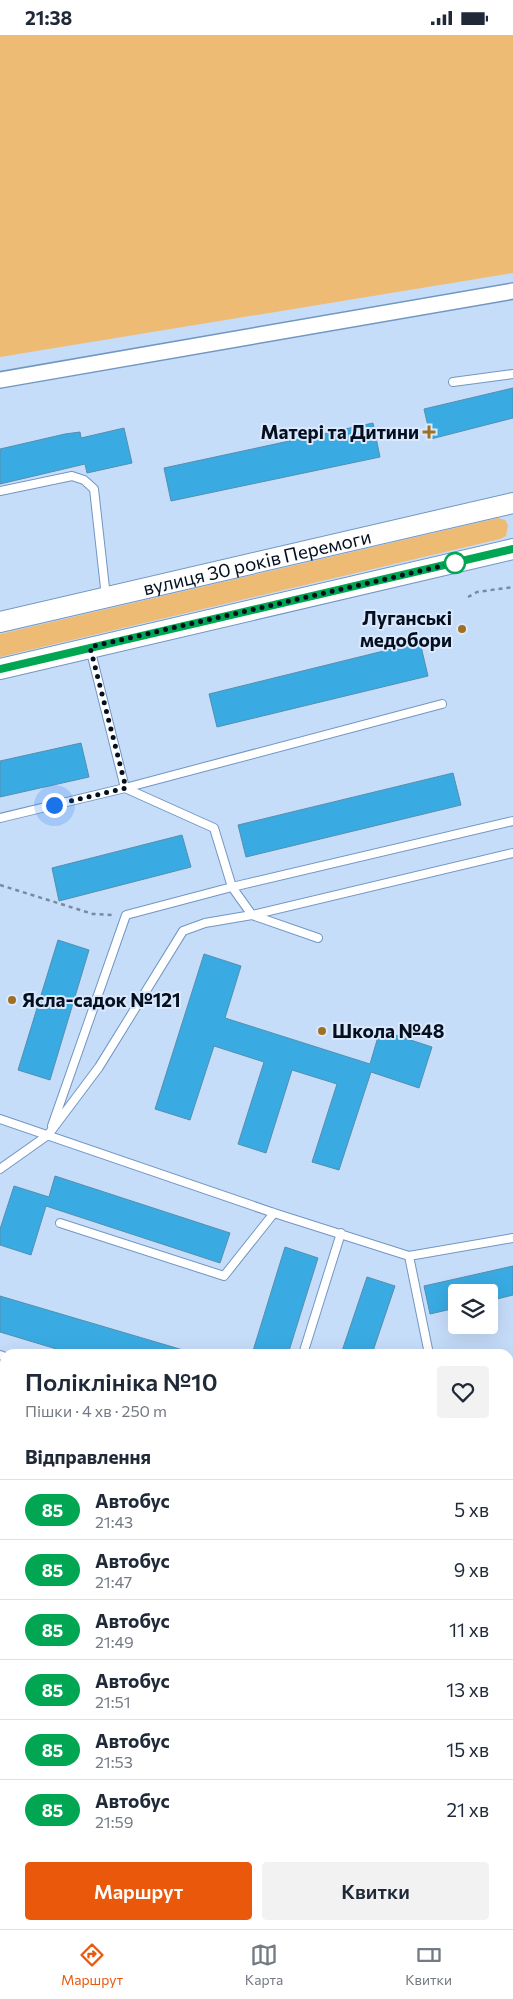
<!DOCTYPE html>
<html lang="uk">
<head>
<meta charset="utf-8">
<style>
  body { margin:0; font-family:Commissioner,sans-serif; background:#f2f2f3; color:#1f2937; height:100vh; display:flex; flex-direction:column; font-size:19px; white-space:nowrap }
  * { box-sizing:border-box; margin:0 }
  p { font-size:16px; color:#747a83 }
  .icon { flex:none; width:28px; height:28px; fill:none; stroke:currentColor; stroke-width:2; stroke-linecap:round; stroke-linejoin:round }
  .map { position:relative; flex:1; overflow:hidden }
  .sheet { position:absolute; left:0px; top:1314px; width:514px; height:581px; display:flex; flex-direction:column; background:#fff; border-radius:15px 15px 0 0; box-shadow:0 5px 20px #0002 }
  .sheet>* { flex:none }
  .badge { padding:0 10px; border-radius:16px; font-size:18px; line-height:32px }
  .controls { position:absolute; left:448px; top:1249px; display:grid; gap:10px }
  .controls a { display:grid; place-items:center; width:50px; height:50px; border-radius:5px; background:#fff; box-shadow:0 5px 20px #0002; font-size:25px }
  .you { position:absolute; width:25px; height:25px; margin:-12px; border:4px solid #fff; border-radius:50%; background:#1a73e8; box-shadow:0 0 0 8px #1a73e833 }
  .map>.badge { position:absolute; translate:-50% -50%; box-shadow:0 0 0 2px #fff }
  h2 { padding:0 25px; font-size:19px; line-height:45px }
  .round { display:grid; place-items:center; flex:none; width:52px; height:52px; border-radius:5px; background:#f2f2f3 }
  .summary { display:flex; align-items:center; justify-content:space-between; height:85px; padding:0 25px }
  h1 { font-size:24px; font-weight:600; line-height:38px }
  .cta { display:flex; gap:10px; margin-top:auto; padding:10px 25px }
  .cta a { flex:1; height:58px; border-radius:5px; background:#ea580c; color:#fff; font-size:20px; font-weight:600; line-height:58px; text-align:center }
  .cta a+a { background:#f2f2f3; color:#1f2937 }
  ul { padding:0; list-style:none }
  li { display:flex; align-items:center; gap:15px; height:60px; padding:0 25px; border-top:1px solid #e0e1e3 }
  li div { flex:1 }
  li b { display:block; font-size:19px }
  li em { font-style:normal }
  li .badge { min-width:55px; font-weight:700; text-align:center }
  .status { display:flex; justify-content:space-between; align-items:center; height:35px; padding:0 25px; background:#fff; direction:ltr }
  .status svg { height:14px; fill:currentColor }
  .tabs { display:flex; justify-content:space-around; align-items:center; height:70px; border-top:1px solid #e0e1e3; background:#fff; font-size:14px; color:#747a83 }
  .tabs a { display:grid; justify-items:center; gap:2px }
  .tabs .active { color:#ea580c }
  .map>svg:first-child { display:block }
</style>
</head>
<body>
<div class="status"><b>21:38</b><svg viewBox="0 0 49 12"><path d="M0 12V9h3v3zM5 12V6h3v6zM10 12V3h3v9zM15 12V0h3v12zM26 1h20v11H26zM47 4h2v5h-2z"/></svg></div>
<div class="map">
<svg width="513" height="1894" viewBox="0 0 513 1894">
  <rect width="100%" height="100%" fill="#c6ddfa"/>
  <!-- green -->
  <path fill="#eebb74" d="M0,0H513V238L0,322Z
    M498,483L505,485L508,490L506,501L500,504L0,622V599Z"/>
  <!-- building -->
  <path fill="#39aae2" stroke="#558fb0" d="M513,353V383L431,404L424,374Z
    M373,388L380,422L171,466L164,433Z
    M124,393L132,428L87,438L85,429L0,449V414L65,399L80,397L81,403Z
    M420,607L428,641L217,692L209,659Z
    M81,708L89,742L0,762V726Z
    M453,738L461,770L246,822L238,790Z
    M182,800L191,832L59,866L52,833Z
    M58,905L89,915L50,1045L18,1035Z
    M204,919L241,931L225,983L370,1029L380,995L432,1012L419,1053L371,1037L339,1135L312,1127L337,1049L292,1035L266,1118L238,1109L264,1027L214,1011L190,1085L155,1074Z
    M55,1141L230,1198L220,1228L46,1171L31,1220L0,1210V1194L14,1151L49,1162Z
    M285,1212L318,1223L288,1319H252Z
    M513,1231V1260L489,1266V1258H456V1273L430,1279L424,1251Z
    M367,1242L395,1251L372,1319H341Z
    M0,1261L183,1315V1319H73L0,1297Z"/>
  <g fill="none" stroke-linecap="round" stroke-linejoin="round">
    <!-- service casing -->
    <g stroke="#7296c3" stroke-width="10">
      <path id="service" d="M453,347L513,339
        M0,456L72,441L84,445L94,454L106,562
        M442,669L125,753L214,793L232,852L513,786
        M0,783L125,753L90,613
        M0,1084L274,1178L409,1221L513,1203
        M52,1091L126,880L232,852L252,880L318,903
        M0,1134L48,1100L99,1032L183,896L205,888L252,880L513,818
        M60,1188L224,1241L274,1178
        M409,1221L429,1319
        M303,1319L341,1198
        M0,1320L5,1322
        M509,1390L513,1389"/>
    </g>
    <!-- minor casing -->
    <g stroke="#7296c3" stroke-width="18">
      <path id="minor" d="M0,345L513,256
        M509,1592L513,1591
        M0,1710L5,1709"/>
    </g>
    <!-- tertiary casing -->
    <g stroke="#7296c3" stroke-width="22">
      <g id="tertiary">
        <path id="s1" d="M0,587L513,468"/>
        <path d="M0,634L513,514"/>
      </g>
    </g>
    <!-- path -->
    <path stroke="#778aa2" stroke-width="2.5" stroke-dasharray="4 4" stroke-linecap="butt" d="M468,562L477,557L513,552
      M0,850L93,879L114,880
      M473,1890L474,1894"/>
    <!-- service -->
    <use href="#service" stroke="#fff" stroke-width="8"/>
    <!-- minor -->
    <use href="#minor" stroke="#fff" stroke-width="15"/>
    <!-- tertiary -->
    <use href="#tertiary" stroke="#fff" stroke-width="20"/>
  </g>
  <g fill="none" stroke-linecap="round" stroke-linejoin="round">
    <!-- line casing -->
    <g stroke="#fff" stroke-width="11">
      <path id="line" d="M0,634L513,514"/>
    </g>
    <!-- line -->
    <use href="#line" stroke="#00a651" stroke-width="8"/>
    <!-- walk -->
    <path stroke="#041020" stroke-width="5" stroke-dasharray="0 9" d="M54,770L126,753L90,612L455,528"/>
  </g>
  <!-- markers -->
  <g fill="#9f6f22" stroke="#dae9fd" stroke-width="2">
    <path d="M426.5 389.5h5v5h5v5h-5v5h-5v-5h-5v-5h5z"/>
    <circle cx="462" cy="594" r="5"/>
    <circle cx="12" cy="965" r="5"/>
    <circle cx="322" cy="996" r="5"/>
  </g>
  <circle fill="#fff" stroke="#00a651" stroke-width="2.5" cx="455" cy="528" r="10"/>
  <g text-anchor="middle" stroke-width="4" stroke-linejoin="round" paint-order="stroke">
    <!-- poi labels -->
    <g font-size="19" font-weight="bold" fill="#041020" stroke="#dae9fd" text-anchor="end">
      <text x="419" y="404">Матері та Дитини</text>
      <text x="452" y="590">Луганські<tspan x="452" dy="22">медобори</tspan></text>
      <text x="22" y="972" text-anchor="start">Ясла-садок №121</text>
      <text x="332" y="1003" text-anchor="start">Школа №48</text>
    </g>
    <!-- street labels -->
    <g font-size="19" fill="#041020" stroke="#dae9fd">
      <text dy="7" stroke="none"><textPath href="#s1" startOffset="264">вулиця 30 років Перемоги</textPath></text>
    </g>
  </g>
</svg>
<div class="controls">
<a><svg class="icon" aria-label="layers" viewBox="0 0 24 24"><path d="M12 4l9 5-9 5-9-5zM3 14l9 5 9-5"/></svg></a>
</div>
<div class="you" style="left:54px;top:770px"></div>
<section class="sheet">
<div class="summary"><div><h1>Поліклініка №10</h1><p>Пішки · 4 хв · 250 m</p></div><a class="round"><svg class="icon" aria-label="heart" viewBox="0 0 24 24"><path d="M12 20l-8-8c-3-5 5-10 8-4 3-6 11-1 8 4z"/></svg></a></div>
<h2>Відправлення</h2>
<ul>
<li><span class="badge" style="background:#00a651;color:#fff">85</span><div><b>Автобус</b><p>21:43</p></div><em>5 хв</em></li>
<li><span class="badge" style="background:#00a651;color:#fff">85</span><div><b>Автобус</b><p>21:47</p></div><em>9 хв</em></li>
<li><span class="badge" style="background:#00a651;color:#fff">85</span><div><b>Автобус</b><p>21:49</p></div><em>11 хв</em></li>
<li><span class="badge" style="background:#00a651;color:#fff">85</span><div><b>Автобус</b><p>21:51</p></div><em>13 хв</em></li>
<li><span class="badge" style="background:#00a651;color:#fff">85</span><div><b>Автобус</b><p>21:53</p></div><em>15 хв</em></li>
<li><span class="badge" style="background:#00a651;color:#fff">85</span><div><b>Автобус</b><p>21:59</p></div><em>21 хв</em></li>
</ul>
<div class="cta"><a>Маршрут</a><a>Квитки</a></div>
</section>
</div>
<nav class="tabs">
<a class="active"><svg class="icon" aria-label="directions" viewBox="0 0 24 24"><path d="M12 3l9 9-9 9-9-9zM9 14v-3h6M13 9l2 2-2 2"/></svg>Маршрут</a>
<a><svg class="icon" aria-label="map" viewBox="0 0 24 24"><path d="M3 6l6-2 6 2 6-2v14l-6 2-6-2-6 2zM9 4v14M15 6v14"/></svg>Карта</a>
<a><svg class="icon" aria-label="tickets" viewBox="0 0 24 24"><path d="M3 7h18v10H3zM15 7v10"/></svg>Квитки</a>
</nav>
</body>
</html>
